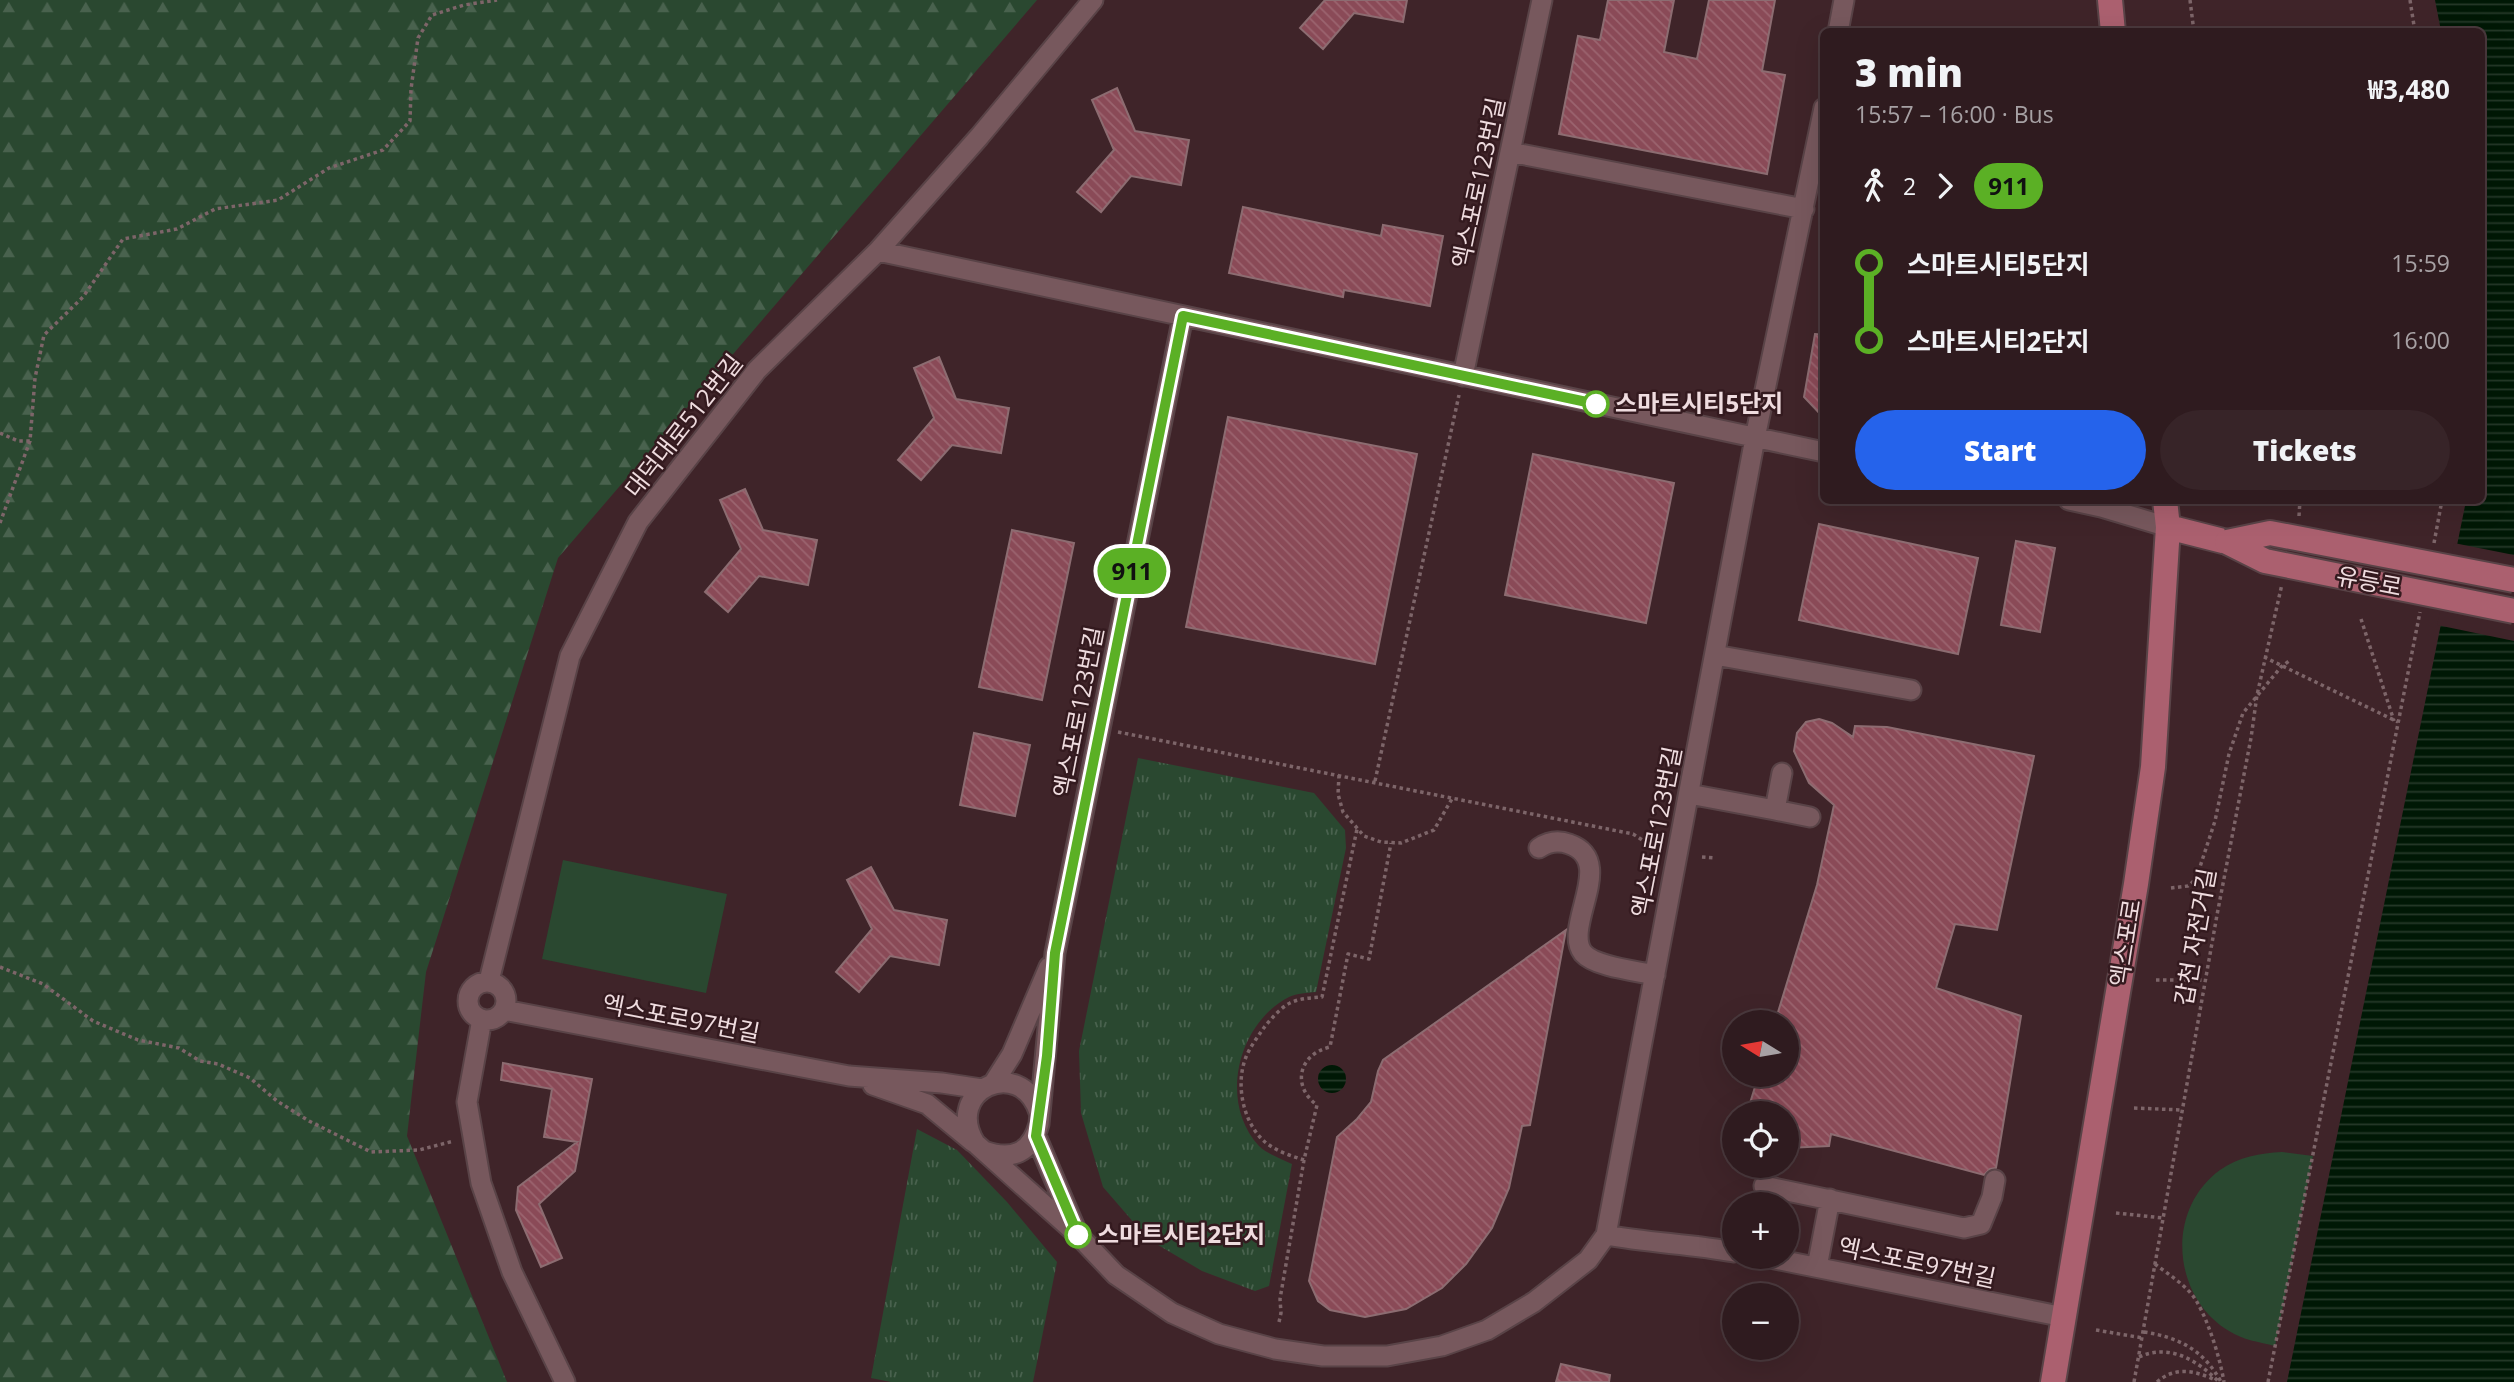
<!DOCTYPE html>
<html lang="en">
<head>
<meta charset="utf-8">
<style>
  body { margin:0; font-family:"Open Sans","Noto Sans KR",sans-serif; background:#372428; color:#f1f3f6; height:100vh; display:flex; flex-direction:column; font-size:26px; white-space:nowrap }
  * { box-sizing:border-box; margin:0 }
  p { font-size:23px; color:#a7a1a4 }
  .icon { flex:none; width:38px; height:38px; fill:none; stroke:currentColor; stroke-width:2; stroke-linecap:round; stroke-linejoin:round }
  .map { position:relative; flex:1; overflow:hidden }
  .drawer { position:absolute; left:1820px; top:28px; width:665px; height:476px; display:flex; flex-direction:column; background:#2f1b1f; border-radius:10px; box-shadow:0 7px 28px #0002,0 0 0 2px #4a393d }
  .drawer>* { flex:none }
  .badge { padding:0 14px; border-radius:23px; font-size:24px; line-height:46px }
  .needle { width:46px; rotate:281deg }
  .tools { position:absolute; left:1722px; top:1010px; display:grid; gap:14px }
  .tools a { display:grid; place-items:center; width:77px; height:77px; border-radius:50%; background:#2f1b1f; box-shadow:0 7px 28px #0002,0 0 0 2px #4a393d; font-size:35px }
  .map>.badge { position:absolute; translate:-50% -50%; box-shadow:0 0 0 4px #fff }
  .legs { display:flex; align-items:center; gap:10px; height:77px; padding:0 35px; font-size:23px }
  .legs p { margin-inline-start:auto }
  .head { display:flex; align-items:center; justify-content:space-between; height:119px; padding:0 35px }
  h1 { font-size:38px; font-weight:800; line-height:52px }
  .action { display:flex; gap:14px; margin-top:auto; padding:14px 35px }
  .action a { flex:1; height:80px; border-radius:42px; background:#2563eb; color:#fff; font-size:28px; font-weight:800; line-height:80px; text-align:center }
  .action a+a { background:#372428; color:#f1f3f6 }
  ul { padding:0 35px; list-style:none }
  li { display:flex; align-items:center; gap:24px; height:77px; font-size:26px }
  li i { display:grid; place-items:center; width:10px; height:100%; margin:0 9px; background:currentColor }
  li i::after { content:''; width:18px; height:18px; margin:-9px; border:5px solid; border-radius:50%; background:#2f1b1f }
  li p { margin-inline-start:auto }
  li:first-child i { background:linear-gradient(#0000 50%,currentColor 0) }
  li:last-child i { background:linear-gradient(currentColor 50%,#0000 0) }
  .map>svg:first-child { display:block }
</style>
</head>
<body>
<div class="map">
<svg width="2514" height="1382" viewBox="0 0 2514 1382">
  <defs>
    <pattern id="grass-tufts" width="24" height="20" patternUnits="userSpaceOnUse" patternTransform="scale(1.75)"><rect width="24" height="20" fill="#2a4830"/><path d="M3 7l-1-3M5 7V3M7 7l1-3M15 17l-1-3M17 17v-4M19 17l1-3" fill="none" stroke="#49624e"/></pattern>
    <pattern id="forest-firs" width="22" height="20" patternUnits="userSpaceOnUse" patternTransform="scale(1.75)"><rect width="22" height="20" fill="#2a4830"/><path d="M5 1l3.5 6h-7zM16 11l3.5 6h-7z" fill="#49624e"/></pattern>
    <pattern id="water-rules" width="6" height="5" patternUnits="userSpaceOnUse" patternTransform="scale(1.75)"><rect width="6" height="5" fill="#001805"/><path d="M0 2.5h6" fill="none" stroke="#263929"/></pattern>
    <pattern id="building-back-hatch" width="6" height="6" patternUnits="userSpaceOnUse" patternTransform="scale(1.75)"><rect width="6" height="6" fill="#8a4a57"/><path d="M-1 5l2 2M0 0l6 6M5-1l2 2" fill="none" stroke="#9b646f"/></pattern>
  </defs>
  <rect width="100%" height="100%" fill="#3f2429"/>
  <!-- grass -->
  <path fill="url(#grass-tufts)" d="M1138,758L1314,793L1345,830L1346,848L1316,992C1307,993 1297,993 1289,997C1238,1023 1218,1102 1259,1146C1267,1154 1282,1159 1292,1164L1269,1286L1255,1291L1202,1271L1148,1239L1103,1187L1081,1113L1079,1051Z
    M917,1129L957,1150L1007,1202L1057,1262L1033,1382H891L871,1378Z"/>
  <!-- forest -->
  <path fill="url(#forest-firs)" d="M0,0H1037L558,558L426,972L407,1136L507,1382H0Z"/>
  <!-- park -->
  <path fill="#2a4830" d="M563,860L727,894L706,993L542,959Z
    M2282,1152L2313,1156L2275,1346C2259,1342 2243,1340 2229,1331C2172,1297 2165,1210 2220,1170C2239,1157 2260,1153 2282,1152Z"/>
  <!-- water -->
  <path fill="url(#water-rules)" d="M2435,0H2514V1382H2287L2466,501L2482,500V32L2441,31Z
    M1318 1079a14 14 0 1 1 28 0a14 14 0 1 1-28 0Z"/>
  <!-- pier -->
  <path fill="#3f2429" d="M2454,543L2514,555V641L2437,625Z"/>
  <!-- building -->
  <path fill="url(#building-back-hatch)" stroke="#8c6c71" stroke-width="2" d="M1325,0H1407L1403,22L1354,13L1323,49L1300,28Z
    M1608,0H1674L1664,52L1697,59L1709,0H1775L1762,71L1785,75L1767,174L1559,134L1578,36L1600,40Z
    M1117,88L1135,131L1189,140L1181,185L1131,176L1101,212L1077,192L1114,150L1092,100Z
    M1243,207L1381,236L1383,225L1443,236L1430,306L1344,290L1343,297L1229,273Z
    M1815,334L1824,335V418L1804,397Z
    M939,357L956,399L1009,408L1001,453L952,445L921,480L898,460L934,418L914,368Z
    M1228,417L1417,454L1375,664L1186,627Z
    M1533,454L1674,483L1646,623L1505,595Z
    M745,489L763,530L817,540L808,585L759,576L728,612L705,592L741,549L720,500Z
    M1819,524L1978,558L1958,654L1799,620Z
    M1012,530L1074,543L1042,700L979,687Z
    M2016,541L2055,548L2040,632L2001,625Z
    M1819,719L1832,723L1853,737L1855,726L1887,727L2034,756L1997,930L1955,924L1936,988L2021,1016L1996,1168L1990,1169L1984,1175L1831,1134L1829,1146L1787,1148V1113H1747L1759,1074H1787V1022H1775L1817,885L1834,805L1809,783L1794,751L1797,733L1806,722Z
    M974,733L1030,745L1015,816L960,805Z
    M871,867L894,910L947,920L939,965L890,956L859,992L836,972L872,929L847,880Z
    M1566,930L1530,1125L1522,1126L1509,1188L1492,1228L1466,1264L1442,1288L1406,1309L1365,1317L1330,1310L1318,1301L1309,1281L1337,1137L1357,1119L1371,1102L1378,1071L1383,1060Z
    M503,1063L592,1079L575,1171L539,1204L562,1258L541,1267L516,1210L518,1187L577,1142L544,1137L552,1089L501,1080Z
    M1561,1364L1610,1375L1609,1382H1556Z"/>
  <g fill="none" stroke-linecap="round" stroke-linejoin="round">
    <!-- minor casing -->
    <g stroke="#594347" stroke-width="23">
      <path id="minor" d="M1838,32L1844,0
        M1510,152L1804,209
        M878,251L1824,452
        M1463,376L1542,0
        M2069,500L2101,507L2168,527
        M1715,655L1911,690
        M1689,794L1775,810L1782,773
        M1775,810L1810,817
        M1539,848C1548,842 1558,840 1569,844C1618,861 1562,926 1583,953C1595,967 1637,971 1655,975
        M489,981L570,656L638,522L757,370L878,251L979,137L1093,0
        M468 1001a19 19 0 1 1 38 0a19 19 0 1 1-38 0Z
        M504,1010L849,1076L942,1083L982,1089
        M482,1019L467,1102L481,1183L512,1272L565,1382
        M993,1084L1012,1054L1049,967
        M873,1085L927,1104L973,1142
        M1039,1112C1020,1055 943,1090 975,1143L1078,1235L1116,1275L1172,1313L1219,1334L1275,1349L1323,1356H1387L1442,1346L1487,1330L1534,1302L1588,1260L1606,1235L1755,438L1824,108
        M1036,1136L1075,1228
        M984,1151C1012,1161 1031,1153 1039,1124L1055,953L1183,316
        M1764,1186L1964,1228L1981,1224L1992,1197L1995,1180
        M1606,1235C1649,1243 1692,1244 1734,1252
        M1760,1256L2064,1317
        M1817,1267L1830,1199"/>
    </g>
    <!-- major casing -->
    <g stroke="#594347" stroke-width="28">
      <path id="major" d="M2110,0L2113,32
        M2168,527L2227,542
        M2053,1382L2136,884L2153,767L2168,527L2165,500"/>
    </g>
    <!-- path -->
    <path stroke="#7d6569" stroke-width="3.5" stroke-dasharray="3.5 3.5" stroke-linecap="butt" d="M2190,0L2194,32
      M2410,0L2415,32
      M0,433L18,441H30
      M2299,516L2300,500
      M0,523L30,441L35,378L44,335L83,297L123,239L177,229L215,209L278,200L329,168L383,150L410,121L411,89L418,38L432,15L464,5L497,0
      M2434,543L2442,500
      M2361,619L2394,721
      M2264,657L2398,722
      M1118,732L1633,834L1653,847
      M1339,775L1338,794L1343,812L1364,836L1381,842L1401,843L1434,830L1453,797
      M1375,781L1459,395
      M1702,857L1715,858
      M2171,888L2188,886L2196,879L2215,821L2229,754L2243,713L2281,667L2289,661
      M0,967L43,984L93,1021L138,1040L179,1048L200,1061L218,1064L250,1078L277,1101L309,1121L371,1152L419,1150L454,1141
      M2156,980H2205
      M2134,1108L2182,1110
      M1304,1160C1291,1156 1276,1151 1265,1142C1243,1123 1235,1084 1246,1057C1250,1047 1257,1038 1263,1029C1270,1020 1280,1008 1290,1003C1300,998 1311,998 1322,997L1357,829
      M2116,1213L2163,1218
      M2155,1264C2169,1275 2188,1286 2197,1302C2209,1323 2220,1358 2224,1382
      M1279,1322L1281,1313L1280,1299L1304,1160L1317,1105C1291,1086 1299,1054 1330,1047L1348,954L1369,959L1391,843
      M2096,1330L2143,1338
      M2144,1332C2178,1337 2204,1350 2221,1382
      M2139,1357C2169,1343 2197,1360 2219,1382
      M2134,1382L2217,915L2251,738L2257,695L2282,584
      M2157,1382C2174,1367 2193,1370 2213,1379
      M2268,1382L2420,612"/>
    <!-- minor -->
    <use href="#minor" stroke="#77585d" stroke-width="19"/>
    <!-- major -->
    <use href="#major" stroke="#ab606f" stroke-width="24"/>
    <!-- major-bridge casing -->
    <g stroke="#594347" stroke-width="28" stroke-linecap="butt">
      <path id="major-bridge" d="M2227,542L2265,561L2514,611
        M2227,542L2270,533L2514,580"/>
    </g>
    <!-- major-bridge -->
    <use href="#major-bridge" stroke="#ab606f" stroke-width="24"/>
  </g>
  <g fill="none" stroke-linecap="round" stroke-linejoin="round">
    <!-- line-1 casing -->
    <g stroke="#fff" stroke-width="16">
      <path id="line-1" d="M1078,1235L1036,1136L1047,1056L1055,953L1183,316L1596,404"/>
    </g>
    <!-- line-1 -->
    <use href="#line-1" stroke="#5bb025" stroke-width="10"/>
  </g>
  <!-- markers -->
  <g fill="#fff" stroke="#5bb025" stroke-width="3.5">
    <circle cx="1596" cy="404" r="12"/>
    <circle cx="1078" cy="1235" r="12"/>
  </g>
  <g text-anchor="middle" stroke-width="5" stroke-linejoin="round" paint-order="stroke">
    <!-- street labels -->
    <g font-size="24" fill="#efdcdf" stroke="#341a1f">
      <text transform="translate(1479 183) rotate(-78)" y="8">엑스포로123번길</text>
      <text transform="translate(684 426) rotate(-52)" y="8">대덕대로512번길</text>
      <text transform="translate(2369 582) rotate(11)" y="8">유등로</text>
      <text transform="translate(1079 712) rotate(-79)" y="8">엑스포로123번길</text>
      <text transform="translate(1657 832) rotate(-79)" y="8">엑스포로123번길</text>
      <text transform="translate(2196 937) rotate(-80)" y="8">갑천 자전거길</text>
      <text transform="translate(2126 943) rotate(-81)" y="8">엑스포로</text>
      <text transform="translate(681 1019) rotate(11)" y="8">엑스포로97번길</text>
      <text transform="translate(1917 1263) rotate(12)" y="8">엑스포로97번길</text>
    </g>
    <!-- stop labels -->
    <g font-size="24" font-weight="bold" fill="#efdcdf" stroke="#341a1f" text-anchor="start">
      <text x="1615" y="412">스마트시티5단지</text>
      <text x="1097" y="1243">스마트시티2단지</text>
    </g>
  </g>
</svg>
<div class="tools">
<a><svg class="needle" viewBox="-14 -14 28 28"><path d="M0-13l5 13h-10z" fill="#e53935"/><path d="M0 13l5-13h-10z" fill="#a7a1a4"/></svg></a>
<a><svg class="icon" aria-label="locate" viewBox="0 0 24 24"><circle cx="12" cy="12" r="6"/><path d="M12 2v4M12 18v4M2 12h4M18 12h4"/></svg></a>
<a>+</a>
<a>−</a>
</div>
<b class="badge" style="left:1132px;top:571px;background:#5bb025;color:#111">911</b>
<section class="drawer">
<div class="head"><div><h1>3 min</h1><p>15:57 – 16:00 · Bus</p></div><b>₩3,480</b></div>
<div class="legs"><svg class="icon" aria-label="walk" viewBox="0 0 24 24"><circle cx="13" cy="4" r="2"/><path d="M13 8l-2 6 4 7M11 14l-3 7M7 12l3-4h3l4 4"/></svg>2<svg class="icon" aria-label="forward" viewBox="0 0 24 24"><path d="M9 5l7 7-7 7"/></svg><b class="badge" style="background:#5bb025;color:#111">911</b></div>
<ul>
<li><i style="color:#5bb025"></i><b>스마트시티5단지</b><p>15:59</p></li>
<li><i style="color:#5bb025"></i><b>스마트시티2단지</b><p>16:00</p></li>
</ul>
<div class="action"><a>Start</a><a>Tickets</a></div>
</section>
</div>
</body>
</html>
